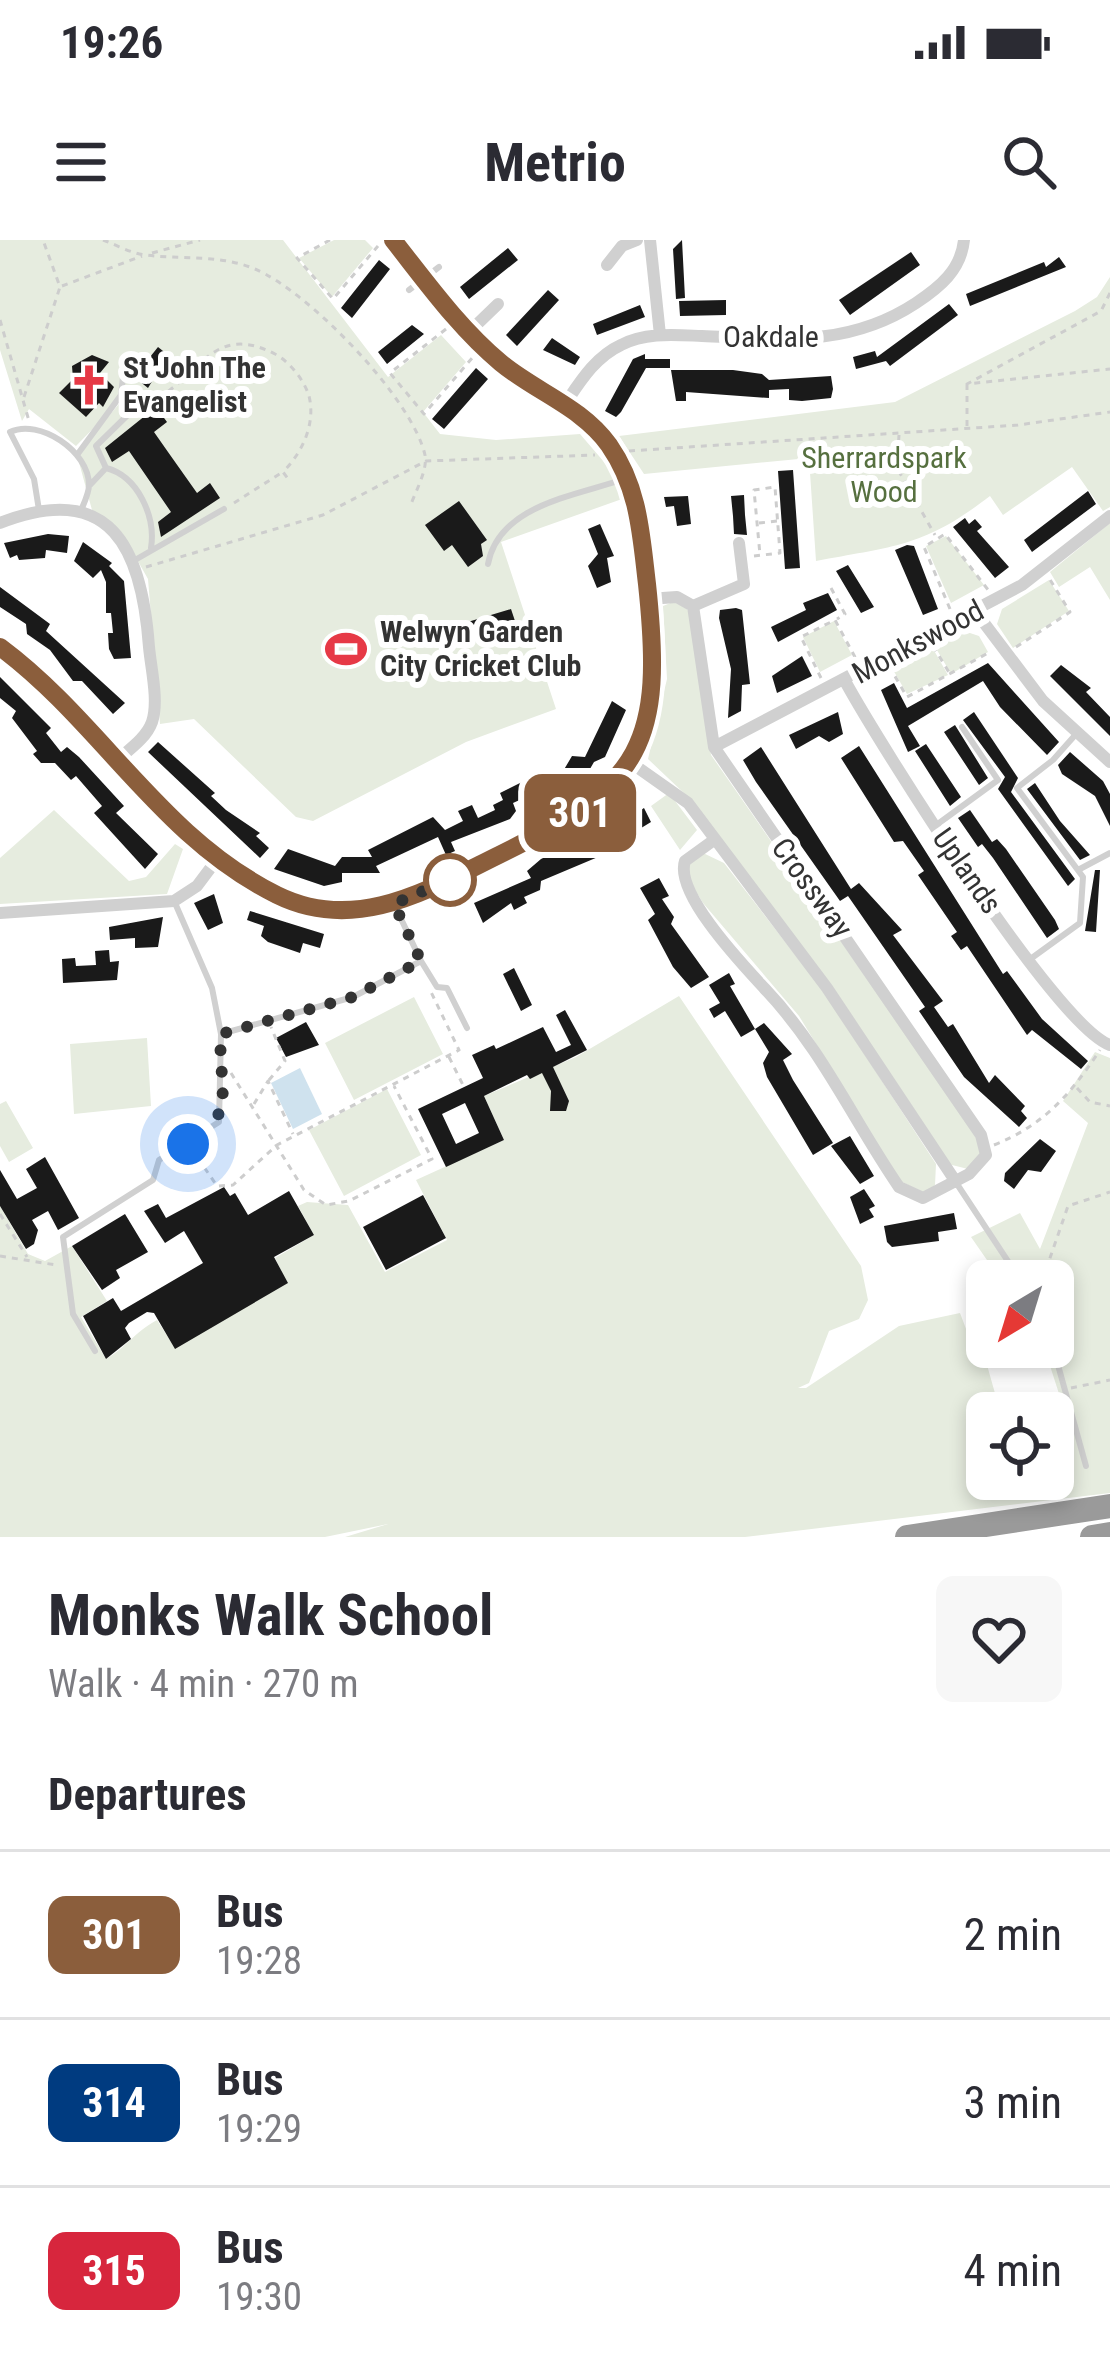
<!DOCTYPE html>
<html lang="en">
<head>
<meta charset="utf-8">
<style>
  body { margin:0; font-family:"Roboto Condensed",sans-serif; background:#f7f7f7; color:#2b2b33; height:100vh; display:flex; flex-direction:column; font-size:45px; white-space:nowrap }
  * { box-sizing:border-box; margin:0 }
  p { font-size:39px; color:#7c7c81 }
  .icon { flex:none; width:66px; height:66px; fill:none; stroke:currentColor; stroke-width:2; stroke-linecap:round; stroke-linejoin:round }
  .map { position:relative; height:1297px; overflow:hidden }
  .drawer { display:flex; flex-direction:column; background:#fff; flex:1 }
  .drawer>* { flex:none }
  .badge { padding:0 24px; border-radius:18px; font-size:42px; line-height:78px }
  .needle { width:78px; rotate:218deg }
  .fabs { position:absolute; left:966px; top:1020px; display:grid; gap:24px }
  .fabs a { display:grid; place-items:center; width:108px; height:108px; border-radius:18px; background:#fff; box-shadow:0 6px 18px #0003; font-size:60px }
  .you { position:absolute; width:60px; height:60px; margin:-30px; border:9px solid #fff; border-radius:50%; background:#1a73e8; box-shadow:0 0 0 18px #1a73e833 }
  .map>.badge { position:absolute; translate:-50% -50%; box-shadow:0 0 0 6px #fff }
  h2 { padding:0 48px; font-size:45px; line-height:108px }
  .round { display:grid; place-items:center; flex:none; width:126px; height:126px; border-radius:18px; background:#f7f7f7 }
  .headline { display:flex; align-items:center; justify-content:space-between; height:204px; padding:0 48px }
  h1 { font-size:57px; font-weight:700; line-height:90px }
  ul { padding:0; list-style:none }
  li { display:flex; align-items:center; gap:36px; height:168px; padding:0 48px; border-top:3px solid #e1e1e2 }
  li div { flex:1 }
  li b { display:block; font-size:45px }
  li em { font-style:normal }
  li .badge { min-width:132px; font-weight:700; text-align:center }
  .status { display:flex; justify-content:space-between; align-items:center; height:84px; padding:0 60px; background:#fff; direction:ltr }
  .status svg { height:33px; fill:currentColor }
  header { display:flex; justify-content:space-between; align-items:center; height:156px; padding:0 48px; background:#fff; font-size:54px; font-weight:700 }
  .map>svg:first-child { display:block }
</style>
</head>
<body>
<div class="status"><b>19:26</b><svg viewBox="0 0 49 12"><path d="M0 12V9h3v3zM5 12V6h3v6zM10 12V3h3v9zM15 12V0h3v12zM26 1h20v11H26zM47 4h2v5h-2z"/></svg></div>
<header><svg class="icon" aria-label="menu" viewBox="0 0 24 24"><path d="M4 6h16M4 12h16M4 18h16"/></svg>Metrio<svg class="icon" aria-label="search" viewBox="0 0 24 24"><circle cx="10" cy="10" r="6"/><path d="M15 15l6 6"/></svg></header>
<div class="map">
<svg width="1110" height="1297" viewBox="0 0 1110 1297">
  <rect width="100%" height="100%" fill="#fff"/>
  <!-- green -->
  <path fill="#e6ecdf" fill-rule="evenodd" d="M0,0H283L388,137L441,95L466,122L423,172L440,194L496,200L580,194L611,230L622,259L501,302L556,469L466,502L313,581L296,577L194,479L160,484L148,339L122,293L92,270L77,215L127,154L76,206L29,169L22,181L0,110Z
    M334,0H365L373,8L332,57L299,18Z
    M1110,37V267L1103,271L1072,227L1003,275L990,256C924,307 895,306 816,321L809,218L644,234L619,196L895,162L1075,71L1097,57Z
    M1110,283V360L1090,327L1059,347L1050,332Z
    M946,296L984,345L951,363L926,306Z
    M1049,340L1069,371L1013,408L997,384L1002,369Z
    M673,362L685,366L692,377L711,515L978,898L981,913L968,929L948,924L687,556L648,519L667,439L663,366Z
    M834,381L852,415L820,432L803,397Z
    M961,390L979,396L988,412L951,434L934,405Z
    M932,407L948,435L907,454L892,428Z
    M669,553L697,590L680,610L651,566Z
    M54,570L129,641L146,637L175,604L183,609L167,654L0,664V618Z
    M701,612L724,623L824,752L936,924L935,945L925,953L900,941L799,776L703,663L687,637L688,621Z
    M679,756L861,1026L868,1060L859,1079L829,1091L809,1143L798,1148H806L899,1086L960,1073L980,1126L987,1125L1000,1171L1061,1160L1044,1107H1053V1041H1012L1004,1030L996,1033L971,997L1020,973L1040,1009L1088,883L1063,861L1095,812L1110,818V1253L745,1297H345L388,1284L325,1297H0V966L28,1014L45,1021L72,1006L107,1061L81,1077L106,1119C127,1107 133,1093 157,1080L175,1108L287,1043L275,1018L314,995L298,966L307,962L348,965L385,1032L447,1000L416,940L504,900L484,856L576,817ZM987,1173H1053V1239H987Z
    M414,757L443,814L354,860L325,803Z
    M147,798L151,866L74,874L70,804Z
    M387,849L421,915L344,956L309,890Z
    M6,861L33,908L9,922L0,906V864Z"/>
  <!-- water -->
  <path fill="#cfe2ee" d="M300,828L322,874L293,889L271,843Z"/>
  <!-- building -->
  <path fill="#1a1a1a" fill-rule="evenodd" d="M682,0L685,58L676,59L673,9Z
    M508,8L518,20L469,59L460,47Z
    M911,12L920,25L850,75L839,60Z
    M1059,17L1066,27L970,66L966,54L1044,22L1046,27Z
    M379,20L390,29L352,78L341,68Z
    M548,50L559,60L517,106L506,95Z
    M726,60V75L680,76L679,61Z
    M949,64L958,75L890,126L886,121L856,129L853,117L875,111L877,117Z
    M640,65L645,77L597,95L593,84Z
    M412,85L424,94L387,124L378,112Z
    M552,98L580,117L575,125L543,110Z
    M158,107L168,115L148,148L134,137Z
    M645,114V119H670V128H646L621,172L616,177L605,171L633,119Z
    M92,115L109,122L100,133L114,147L103,167L99,163L86,177L59,153L73,139L72,126Z
    M476,128L488,139L444,189L432,179Z
    M671,130H733L762,134L769,140L831,136L833,149L831,158L802,161L789,160V149L769,150V158L686,152V161H676Z
    M156,167L167,182L154,192L168,212L197,253L210,243L220,258L161,297L158,282L171,272L129,211L112,222L105,208Z
    M793,230L800,328L785,329L778,231Z
    M1088,251L1096,264L1032,312L1024,300Z
    M744,255L745,275L747,295L734,294L733,276L731,256Z
    M688,256L691,284L677,286L674,266L666,267L664,257Z
    M459,261L487,300L481,304L483,316L468,327L452,305L444,311L425,285Z
    M965,278L969,284L975,279L982,287L977,291L1009,327L995,338L953,287Z
    M600,284L614,316L607,318L611,342L597,348L588,326L598,314L588,289Z
    M48,294L69,296L67,313L46,310L45,318L19,320L17,315L10,318L4,303Z
    M83,302L112,323L109,326L124,341L131,418L114,419L109,409L108,393H113L111,373H106V342L101,330L93,338L74,321Z
    M907,305L914,306L938,369L923,375L895,310Z
    M848,325L874,367L861,373L836,331Z
    M0,347L50,384L46,391L125,463L113,474L82,441H73L50,410L27,394L26,384L0,367Z
    M828,353L837,370L778,402L771,387L806,370L803,363Z
    M736,368L742,370L750,444L742,445L741,471L728,478L731,429L719,378L720,370Z
    M511,369L515,381L465,396L461,384Z
    M802,416L812,436L777,453L772,436Z
    M988,423L1059,502L1047,515L1000,467L983,441L908,486L920,506L908,512L881,450L894,443L907,468Z
    M1061,425L1091,448L1086,452L1110,477V496L1050,436Z
    M0,437L51,488L46,493L61,512L67,507L79,517L124,566L116,573L158,614L145,629L94,573L102,566L76,536L71,540L55,523H41L33,514L37,511L12,478L16,471L0,458Z
    M612,461L626,470L605,517L594,522L580,546L540,563L534,550L559,538L572,516L585,517Z
    M838,472L843,494L829,502L819,496L796,509L789,495Z
    M974,472L1018,538L1011,552L1075,639L1068,646L998,549L1005,537L963,480Z
    M955,485L988,538L979,545L944,492Z
    M158,502L215,553L211,556L226,570L260,593L256,596L269,608L260,618L148,512Z
    M926,504L961,557L950,566L915,511Z
    M859,506L1003,734L1007,731L1042,779L1088,821L1081,829L1032,790L1027,795L967,706L961,710L951,696L957,692L918,635L924,631L903,601L894,602L841,518Z
    M761,507L851,649L859,643L902,690L893,695L943,761L934,767L948,787L953,784L989,843L995,835L1025,866L1021,871L1027,878L1019,887L964,837L919,771L925,767L848,656L840,661L756,542L743,520Z
    M1070,512L1103,541L1110,554V586L1095,556L1062,534L1058,525Z
    M524,541L535,553L513,563L516,571L510,579L451,602L455,611L446,615L438,597L376,626L380,633H342V642L324,646L274,629L288,609L335,626L342,617H372L368,610L433,577L445,590L463,581L458,571L472,565L478,578L495,570L493,565L503,560L500,553Z
    M1035,543L1060,581L1090,615L1080,620L1027,549Z
    M644,568L651,582L615,604L617,609L541,641L540,650L524,657L527,663L514,670L511,663L483,683L474,663L531,638L527,631L541,619L568,606L586,600L588,604Z
    M970,570L992,602L997,599L1006,609L1055,680L1059,689L1047,698L993,618L982,604L978,607L958,578Z
    M1095,630H1100L1096,692L1085,691Z
    M659,638L669,656L662,659L674,677L671,684L709,737L691,748L673,727L648,680L655,674L640,648Z
    M214,654L223,683L208,690L194,663Z
    M250,671L324,694L320,708L303,703L300,713L268,702L261,696L264,686L247,680Z
    M163,677L158,707L135,708V698L110,700L109,687Z
    M109,710L110,722L119,721L117,740L63,743L62,719L75,718L76,726L96,725L95,711Z
    M514,728L532,765L521,771L503,734Z
    M729,733L735,744L730,746L755,789L741,797L725,771L714,778L709,769L720,763L709,745Z
    M565,770L587,810L553,827L569,861L566,871H550L551,851L542,833L530,839L527,835L484,856L504,900L446,927L418,869L483,838L472,815L494,805L496,809L543,787L556,812L571,805L556,775ZM465,863L479,893L456,904L442,874Z
    M306,782L319,805L286,817L276,798Z
    M764,783L792,814L783,820L793,840L833,903L813,915L767,837L763,823L769,812L755,789Z
    M850,896L874,936L860,944L831,906Z
    M1040,899L1056,911L1041,932L1028,930L1014,949L1004,941L1005,933Z
    M45,917L79,978L58,990L48,971L32,980L38,990L34,1004L26,1009L0,966V930L17,959L37,948L26,929Z
    M224,947L230,956L235,953L248,975L289,951L314,995L274,1017L288,1043L175,1109L154,1073L147,1072L129,1083L125,1088L131,1099L106,1119L83,1076L113,1058L121,1071L203,1023L184,991L165,1003L144,971L158,964L166,978Z
    M864,949L875,966L869,969L874,977L860,984L850,957Z
    M423,955L446,998L386,1030L363,987Z
    M954,973L957,989L938,992L939,1001L892,1007L887,1002L884,986Z
    M125,974L148,1012L116,1030L120,1038L102,1050L72,1006Z"/>
  <g fill="none" stroke-linecap="round" stroke-linejoin="round">
    <!-- path -->
    <path stroke="#cdcdcd" stroke-width="3" stroke-dasharray="6 6" stroke-linecap="butt" d="M103,0C117,5 132,14 146,15C184,20 219,14 255,29C309,52 412,158 425,215C428,230 415,252 410,267
      M330,0L297,18L333,59L378,6
      M152,13L200,0
      M62,46L142,16
      M1110,53L1101,71L967,144L1110,129
      M0,80L29,181
      M446,89L390,133L424,174L473,117
      M967,144V187
      M24,157L60,47L43,0
      M147,162C196,147 208,79 275,114C290,122 304,140 309,156C316,184 302,213 283,232L289,240
      M899,195L897,228L935,295
      M629,211L1018,185L1110,172
      M234,263L281,233
      M759,283L778,281
      M754,316L780,313L775,247L754,250L760,315
      M146,327L323,275L426,221L595,215
      M831,348L845,374L837,379
      M950,369L924,307L945,294L989,351
      M933,406L950,434
      M1016,407L1070,372L1049,338
      M889,426L907,457L988,413
      M821,438L801,397L835,380L856,419
      M449,817L464,847
      M231,833L304,950L326,965L349,961L432,919L394,846
      M269,840L285,821L271,787
      M1077,848L1090,862L1110,866
      M254,864L268,841L293,894
      M994,905C1044,885 1070,855 1100,810
      M191,908L217,946L233,945L277,905L459,810L431,752
      M0,974L27,1017
      M0,1016L56,1025
      M1042,1041L1068,966L1110,952
      M1071,1148L1110,1140"/>
    <!-- service -->
    <path stroke="#d0d0d0" stroke-width="6" d="M409,50L439,27
      M77,215L121,155L124,128
      M106,228C138,236 156,277 151,308
      M90,245L106,228L96,206L139,164
      M39,270L34,239L10,192C39,178 89,211 89,245C89,254 83,265 80,273
      M135,320L224,269
      M488,324C499,265 575,256 624,239
      M935,586L998,540L962,487
      M1078,630L1110,613
      M175,663L212,748L221,794L353,757L421,721L394,664
      M1029,720L1080,683L1083,637L1017,548L1053,520L1077,493
      M421,721L437,747L447,748L467,788
      M957,944L1021,1041
      M1053,1107L1086,1226
      M95,1111L73,1074L63,997L153,940L159,920L219,882L221,794"/>
    <!-- minor -->
    <path stroke="#d0d0d0" stroke-width="12" d="M650,0L660,95
      M607,25L622,6L637,0
      M468,93L498,64
      M565,164C580,142 595,117 621,105C646,92 675,95 702,96C780,99 848,108 916,63C940,47 961,30 964,0
      M0,283C112,239 142,310 149,407C151,429 159,461 152,482C146,499 127,511 114,523
      M648,359L677,357L693,366L714,507L981,895L986,915L969,934L923,958L899,947C853,880 822,809 765,749C743,725 674,653 685,621L714,600
      M693,366L744,344L739,303
      M975,371L1043,461L1110,522
      M845,441C879,503 1056,786 1110,805
      M714,507L1022,345L1110,276
      M630,522L688,563L827,748L956,942
      M0,673L174,661L197,646L218,618"/>
    <!-- tertiary -->
    <path stroke="#d0d0d0" stroke-width="16" d="M0,407C102,482 162,609 285,658C369,692 442,643 516,607C653,540 662,489 647,344C641,294 639,248 609,205C582,167 536,152 501,123C459,88 427,43 393,0"/>
    <!-- motorway -->
    <path stroke="#9a9a9a" stroke-width="24" d="M907,1297L1110,1266
      M1092,1297L1110,1294"/>
  </g>
  <g fill="none" stroke-linecap="round" stroke-linejoin="round">
    <!-- line casing -->
    <g stroke="#fff" stroke-width="27">
      <path id="line" d="M0,407C101,482 160,597 277,655C356,694 428,650 499,615C644,544 664,503 647,344C641,294 639,248 609,205C582,167 536,152 501,123C459,88 427,43 393,0"/>
    </g>
    <!-- line -->
    <use href="#line" stroke="#8b5e3c" stroke-width="18"/>
    <!-- walk -->
    <path stroke="#333" stroke-width="12" stroke-dasharray="0 21.6" d="M188,904C240,874 217,845 221,794L353,757L421,721L394,664L460,635L450,640"/>
  </g>
  <!-- icons -->
  <defs>
    <g id="church-bare" transform="scale(3.24)"><path d="M-1.2-6h2.4v3.5h3.3v2.4h-3.3V6h-2.4V-.1h-3.3v-2.4h3.3Z" fill="#e63946" stroke="#fff" stroke-width="2.5" paint-order="stroke"/></g>
    <g id="stadium-bare" transform="scale(3.24)"><path d="M0-5a6.5 5 0 1 0 0 10a6.5 5 0 1 0 0-10ZM-3.5-1.8h7v3.6h-7Z" fill="#e63946" stroke="#fff" stroke-width="2.5" paint-order="stroke"/></g>
  </defs>
  <g fill-rule="evenodd">
    <use href="#church-bare" x="89" y="145"/>
    <use href="#stadium-bare" x="346" y="409"/>
  </g>
  <!-- markers -->
  <circle fill="#fff" stroke="#8b5e3c" stroke-width="6" cx="450" cy="640" r="24"/>
  <g text-anchor="middle" stroke-width="12" stroke-linejoin="round" paint-order="stroke">
    <!-- street labels -->
    <g font-size="30" fill="#333" stroke="#fff">
      <text x="771" y="107">Oakdale</text>
      <text transform="translate(918 402) rotate(-28)" y="10">Monkswood</text>
      <text transform="translate(967 631) rotate(55)" y="10">Uplands</text>
      <text transform="translate(812 648) rotate(54)" y="10">Crossway</text>
    </g>
    <!-- poi labels -->
    <g font-size="30" font-weight="bold" fill="#333" stroke="#fff" text-anchor="start">
      <text x="123" y="138">St John The<tspan x="123" dy="34">Evangelist</tspan></text>
      <text x="380" y="402">Welwyn Garden<tspan x="380" dy="34">City Cricket Club</tspan></text>
    </g>
    <!-- park labels -->
    <g font-size="30" fill="#56703f" stroke="#fff">
      <text x="884" y="228">Sherrardspark<tspan x="884" dy="34">Wood</tspan></text>
    </g>
  </g>
</svg>
<div class="fabs">
<a><svg class="needle" viewBox="-14 -14 28 28"><path d="M0-13l5 13h-10z" fill="#e53935"/><path d="M0 13l5-13h-10z" fill="#7c7c81"/></svg></a>
<a><svg class="icon" aria-label="locate" viewBox="0 0 24 24"><circle cx="12" cy="12" r="6"/><path d="M12 2v4M12 18v4M2 12h4M18 12h4"/></svg></a>
</div>
<div class="you" style="left:188px;top:904px"></div>
<b class="badge" style="left:580px;top:573px;background:#8b5e3c;color:#fff">301</b>
</div>
<section class="drawer">
<div class="headline"><div><h1>Monks Walk School</h1><p>Walk · 4 min · 270 m</p></div><a class="round"><svg class="icon" aria-label="heart" viewBox="0 0 24 24"><path d="M12 20l-8-8c-3-5 5-10 8-4 3-6 11-1 8 4z"/></svg></a></div>
<h2>Departures</h2>
<ul>
<li><span class="badge" style="background:#8b5e3c;color:#fff">301</span><div><b>Bus</b><p>19:28</p></div><em>2 min</em></li>
<li><span class="badge" style="background:#003b80;color:#fff">314</span><div><b>Bus</b><p>19:29</p></div><em>3 min</em></li>
<li><span class="badge" style="background:#d7263d;color:#fff">315</span><div><b>Bus</b><p>19:30</p></div><em>4 min</em></li>
</ul>
</section>
</body>
</html>
